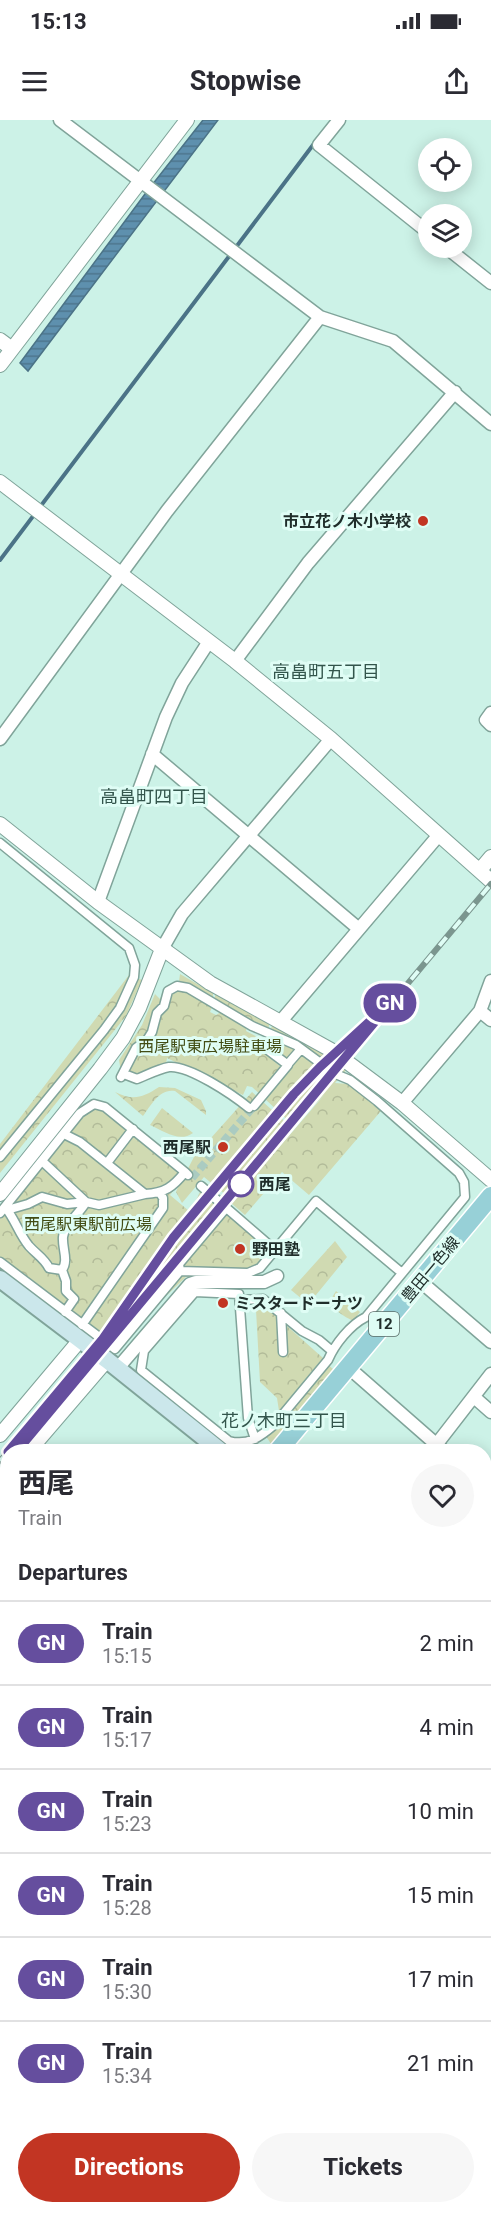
<!DOCTYPE html>
<html lang="en">
<head>
<meta charset="utf-8">
<style>
  body { margin:0; font-family:Roboto,"Noto Sans JP",sans-serif; background:#f7f7f7; color:#2b2b33; height:100vh; display:flex; flex-direction:column; font-size:22px; white-space:nowrap }
  * { box-sizing:border-box; margin:0 }
  p { font-size:20px; color:#7c7c81 }
  .icon { flex:none; width:33px; height:33px; fill:none; stroke:currentColor; stroke-width:2; stroke-linecap:round; stroke-linejoin:round }
  .map { position:relative; flex:1; overflow:hidden }
  .details { position:absolute; left:0px; top:1324px; width:492px; height:770px; display:flex; flex-direction:column; background:#fff; border-radius:24px 24px 0 0; box-shadow:0 3px 15px #0003 }
  .details>* { flex:none }
  .badge { padding:0 12px; border-radius:20px; font-size:21px; line-height:39px }
  .tools { position:absolute; left:418px; top:18px; display:grid; gap:12px }
  .tools a { display:grid; place-items:center; width:54px; height:54px; border-radius:50%; background:#fff; box-shadow:0 3px 15px #0003; font-size:30px }
  .map>.badge { position:absolute; translate:-50% -50%; box-shadow:0 0 0 3px #fff }
  h2 { padding:0 18px; font-size:22px; line-height:54px }
  .round { display:grid; place-items:center; flex:none; width:63px; height:63px; border-radius:32px; background:#f7f7f7 }
  .summary { display:flex; align-items:center; justify-content:space-between; height:102px; padding:0 18px }
  h1 { font-size:28px; font-weight:700; line-height:45px }
  .primary-button { display:flex; gap:12px; margin-top:auto; padding:12px 18px }
  .primary-button a { flex:1; height:69px; border-radius:36px; background:#c23523; color:#fff; font-size:24px; font-weight:700; line-height:69px; text-align:center }
  .primary-button a+a { background:#f7f7f7; color:#2b2b33 }
  ul { padding:0; list-style:none }
  li { display:flex; align-items:center; gap:18px; height:84px; padding:0 18px; border-top:2px solid #e1e1e2 }
  li div { flex:1 }
  li b { display:block; font-size:22px }
  li em { font-style:normal }
  li .badge { min-width:66px; font-weight:700; text-align:center }
  .status { display:flex; justify-content:space-between; align-items:center; height:42px; padding:0 30px; background:#fff; direction:ltr }
  .status svg { height:16px; fill:currentColor }
  header { display:flex; justify-content:space-between; align-items:center; height:78px; padding:0 18px; background:#fff; font-size:27px; font-weight:700 }
  .map>svg:first-child { display:block }
</style>
</head>
<body>
<div class="status"><b>15:13</b><svg viewBox="0 0 49 12"><path d="M0 12V9h3v3zM5 12V6h3v6zM10 12V3h3v9zM15 12V0h3v12zM26 1h20v11H26zM47 4h2v5h-2z"/></svg></div>
<header><svg class="icon" aria-label="menu" viewBox="0 0 24 24"><path d="M4 6h16M4 12h16M4 18h16"/></svg>Stopwise<svg class="icon" aria-label="share" viewBox="0 0 24 24"><path d="M12 15V3M7 8l5-5 5 5M5 13v7h14v-7"/></svg></header>
<div class="map">
<svg width="491" height="2093" viewBox="0 0 491 2093">
  <defs>
    <pattern id="park-crowns" width="20" height="18" patternUnits="userSpaceOnUse" patternTransform="scale(1.5)"><rect width="20" height="18" fill="#d0dab2"/><path d="M2 6a3 3 0 1 1 6 0M12 15a3 3 0 1 1 6 0" fill="none" stroke="#b2bb99"/></pattern>
    <pattern id="water-rules" width="6" height="5" patternUnits="userSpaceOnUse" patternTransform="scale(1.5)"><rect width="6" height="5" fill="#5e90ae"/><path d="M0 2.5h6" fill="none" stroke="#4d768e"/></pattern>
  </defs>
  <rect width="100%" height="100%" fill="#ccf2e7"/>
  <!-- park -->
  <path fill="url(#park-crowns)" d="M180,854L213,873V886L209,885L212,887L210,892L216,895L221,892L215,889V873L270,903L266,915L247,907L246,911L267,922L263,932L281,947L282,946L266,932L272,905L301,921L296,928L302,921L348,948L335,963L349,964L381,991L309,1075L282,1052L245,1095L231,1083L325,974L294,1006L252,967L247,966L243,975L167,938L166,944L151,956L130,954L120,946L119,940L142,905L155,874L160,879L165,867L177,861L175,873L180,871L178,869Z
    M129,855L142,860L126,896L0,1053V1024Z
    M159,967L175,968L201,980L206,991V995L175,971C160,968 151,985 143,996L115,972C133,981 142,978 159,967Z
    M252,972L292,1008L232,1080L204,1057L182,1083L176,1072L180,1062L170,1075L189,1091L120,1187L170,1133L205,1062L281,1130L263,1150L250,1156L186,1157L105,1234L89,1221L98,1211L0,1137V1097L81,996L93,988L103,989L184,1056L194,1037Z
    M162,988L193,1013C179,1023 164,1011 150,1005Z
    M335,1121L347,1137L316,1175L302,1179L291,1170Z
    M336,1171L360,1192L353,1201C344,1196 333,1191 331,1179Z
    M256,1190H269L323,1238L279,1291L277,1278L260,1262Z
    M327,1244L333,1249L271,1324L266,1316Z"/>
  <!-- water -->
  <path fill="url(#water-rules)" stroke="#4b7387" stroke-width="1.5" d="M203,0H218L28,251L20,243L145,74Z"/>
  <g fill="none" stroke-linecap="round" stroke-linejoin="round">
    <!-- stream -->
    <path stroke="#4b7387" stroke-width="4" d="M0,440L316,21
      M78,2086V2093"/>
    <!-- river -->
    <path stroke="#5e90ae" stroke-width="22" d="M62,2093L69,2086"/>
    <!-- pedestrian-tunnel -->
    <path stroke="#aacbc1" stroke-width="8" stroke-dasharray="8 4" stroke-linecap="butt" d="M319,942L338,955
      M192,1058L254,986"/>
    <!-- pedestrian casing -->
    <g stroke="#80a49a" stroke-width="11">
      <path id="pedestrian" d="M0,723L129,828L135,845L134,857L120,888L104,910L0,1037
        M287,945L301,929
        M124,954L137,959C147,955 158,949 169,947C189,945 233,975 249,988
        M121,957L136,928L147,920L152,912L157,893L164,886L168,871L177,866L188,868L252,906L296,925L319,942
        M254,986L288,945L268,930L274,917
        M64,1014L80,1022L145,1074C165,1073 173,1067 185,1052L188,1055
        M42,1041L86,1082C80,1093 64,1105 63,1117C62,1129 69,1140 62,1150L66,1161V1171L74,1179L65,1192
        M107,1043L133,1009
        M201,1066L275,1130
        M5,1087C15,1099 19,1114 29,1126C36,1134 44,1138 49,1148L62,1150
        M7,1090L28,1084L42,1077L67,1084L86,1082L99,1085L145,1074
        M0,1093L80,993L94,984L105,987L185,1052
        M0,1142L115,1229L180,1151L248,1153L260,1148L316,1081L402,1153
        M180,1151L179,1144L226,1088
        M241,1180L263,1179L302,1211L319,1220L332,1231
        M281,1193L283,1232
        M82,1205L163,1088V1078L160,1073
        M255,1319L248,1298L239,1174L195,1172L144,1231L141,1250L229,1321C248,1326 260,1317 274,1305L328,1240C335,1224 350,1205 366,1197L465,1077L464,1062L459,1053L377,981L350,960L338,955
        M484,1475L491,1468"/>
    </g>
    <!-- minor casing -->
    <g stroke="#80a49a" stroke-width="15">
      <path id="minor" d="M60,0L320,197L393,221L491,304
        M339,0L319,25L429,113
        M447,128L491,163
        M235,541L308,443L455,272
        M491,593L486,600L491,605
        M0,619L167,391L320,197
        M152,634L359,809
        M98,782L166,597L182,563L208,523
        M162,829L182,794L331,619
        M480,891L491,900
        M281,901L438,716
        M402,983L480,891L491,861
        M420,1161L491,1222
        M348,1247L445,1332
        M117,1249L190,1164L196,1162H264L277,1156
        M474,1277L491,1292
        M34,1324L44,1332
        M436,1325L491,1254
        M484,1363L491,1368
        M484,1418L491,1411
        M0,1441L8,1448
        M0,1744L8,1750
        M484,1746L491,1741
        M484,1827L491,1832
        M484,1866L491,1856
        M0,1892L8,1898
        M484,2046L491,2035
        M0,2078L8,2079
        M256,2086L270,2093
        M424,2086L433,2093
        M88,2093L95,2086
        M340,2093L344,2086
        M457,2093L461,2086"/>
    </g>
    <!-- tertiary casing -->
    <g stroke="#80a49a" stroke-width="16">
      <path id="tertiary" d="M0,220L12,229
        M0,245L187,0
        M0,362L235,541L331,619L491,761
        M0,704L98,782L210,863L331,930L402,983L491,1060
        M480,750L491,737
        M0,1074L100,949L123,918L139,888L162,829
        M0,1315L80,1220
        M28,1332L107,1240
        M0,1366L8,1357
        M484,1544L491,1549
        M484,1584L491,1578
        M0,1596L8,1603
        M0,1960L8,1962
        M0,1991L8,1985"/>
    </g>
    <!-- secondary casing -->
    <g stroke="#80a49a" stroke-width="20">
      <path id="secondary" d="M0,1159L107,1240L222,1332"/>
    </g>
    <!-- primary casing -->
    <g stroke="#fff" stroke-width="21">
      <path id="primary" d="M277,1332L491,1076
        M0,1658L8,1650"/>
    </g>
    <!-- pedestrian -->
    <use href="#pedestrian" stroke="#fff" stroke-width="8"/>
    <!-- minor -->
    <use href="#minor" stroke="#fff" stroke-width="12"/>
    <!-- tertiary -->
    <use href="#tertiary" stroke="#fff" stroke-width="14"/>
    <!-- secondary -->
    <use href="#secondary" stroke="#cbe7eb" stroke-width="16"/>
    <!-- primary -->
    <use href="#primary" stroke="#97d0d7" stroke-width="18"/>
    <!-- rail casing -->
    <g stroke="#7b968f" stroke-width="6">
      <path id="rail" d="M109,1209L173,1118L294,974L362,909
        M16,1332L491,764
        M0,1341L8,1332"/>
    </g>
    <!-- rail -->
    <use href="#rail" stroke="#dffdf5" stroke-width="4" stroke-dasharray="11" stroke-linecap="butt"/>
  </g>
  <g fill="none" stroke-linecap="round" stroke-linejoin="round">
    <!-- line casing -->
    <g stroke="#fff" stroke-width="14">
      <path id="line" d="M8,1332L102,1220L173,1118L294,974L320,947L393,880L16,1332"/>
    </g>
    <!-- line -->
    <use href="#line" stroke="#654e9e" stroke-width="9"/>
  </g>
  <!-- markers -->
  <g fill="#c23523" stroke="#dffdf5" stroke-width="2">
    <circle cx="423" cy="401" r="6"/>
    <circle cx="223" cy="1027" r="6"/>
    <circle cx="240" cy="1129" r="6"/>
    <circle cx="223" cy="1183" r="6"/>
  </g>
  <circle fill="#fff" stroke="#654e9e" stroke-width="3" cx="241" cy="1064" r="12"/>
  <g text-anchor="middle" stroke-width="6" stroke-linejoin="round" paint-order="stroke">
    <!-- shield labels -->
    <rect fill="#dffdf5" stroke="#596c68" stroke-width="1.5" x="369" y="1192" width="30" height="24" rx="4.5"/>
    <g font-size="15" font-weight="bold" fill="#202e2b">
      <text x="384" y="1209">12</text>
    </g>
    <!-- poi labels -->
    <g font-size="16" font-weight="bold" fill="#202e2b" stroke="#dffdf5" text-anchor="end">
      <text x="411" y="407">市立花ノ木小学校</text>
      <text x="211" y="1033">西尾駅</text>
      <text x="252" y="1135" text-anchor="start">野田塾</text>
      <text x="235" y="1189" text-anchor="start">ミスタードーナツ</text>
    </g>
    <!-- park labels -->
    <g font-size="16" fill="#424c13" stroke="#dffdf5">
      <text x="210" y="932">西尾駅東広場駐車場</text>
      <text x="88" y="1110">西尾駅東駅前広場</text>
    </g>
    <!-- stop labels -->
    <g font-size="16" font-weight="bold" fill="#202e2b" stroke="#dffdf5" text-anchor="start">
      <text x="259" y="1070">西尾</text>
    </g>
    <!-- street labels -->
    <g font-size="16" fill="#202e2b" stroke="#dffdf5">
      <text transform="translate(430 1149) rotate(-50)" y="6">豊田一色線</text>
    </g>
    <!-- neighbourhood labels -->
    <g font-size="18" fill="#33554c" stroke="#dffdf5">
      <text x="326" y="558">高畠町五丁目</text>
      <text x="154" y="683">高畠町四丁目</text>
      <text x="284" y="1307">花ノ木町三丁目</text>
    </g>
  </g>
</svg>
<div class="tools">
<a><svg class="icon" aria-label="locate" viewBox="0 0 24 24"><circle cx="12" cy="12" r="6"/><path d="M12 2v4M12 18v4M2 12h4M18 12h4"/></svg></a>
<a><svg class="icon" aria-label="layers" viewBox="0 0 24 24"><path d="M12 4l9 5-9 5-9-5zM3 14l9 5 9-5"/></svg></a>
</div>
<b class="badge" style="left:390px;top:883px;background:#654e9e;color:#fff">GN</b>
<section class="details">
<div class="summary"><div><h1>西尾</h1><p>Train</p></div><a class="round"><svg class="icon" aria-label="heart" viewBox="0 0 24 24"><path d="M12 20l-8-8c-3-5 5-10 8-4 3-6 11-1 8 4z"/></svg></a></div>
<h2>Departures</h2>
<ul>
<li><span class="badge" style="background:#654e9e;color:#fff">GN</span><div><b>Train</b><p>15:15</p></div><em>2 min</em></li>
<li><span class="badge" style="background:#654e9e;color:#fff">GN</span><div><b>Train</b><p>15:17</p></div><em>4 min</em></li>
<li><span class="badge" style="background:#654e9e;color:#fff">GN</span><div><b>Train</b><p>15:23</p></div><em>10 min</em></li>
<li><span class="badge" style="background:#654e9e;color:#fff">GN</span><div><b>Train</b><p>15:28</p></div><em>15 min</em></li>
<li><span class="badge" style="background:#654e9e;color:#fff">GN</span><div><b>Train</b><p>15:30</p></div><em>17 min</em></li>
<li><span class="badge" style="background:#654e9e;color:#fff">GN</span><div><b>Train</b><p>15:34</p></div><em>21 min</em></li>
</ul>
<div class="primary-button"><a>Directions</a><a>Tickets</a></div>
</section>
</div>
</body>
</html>
